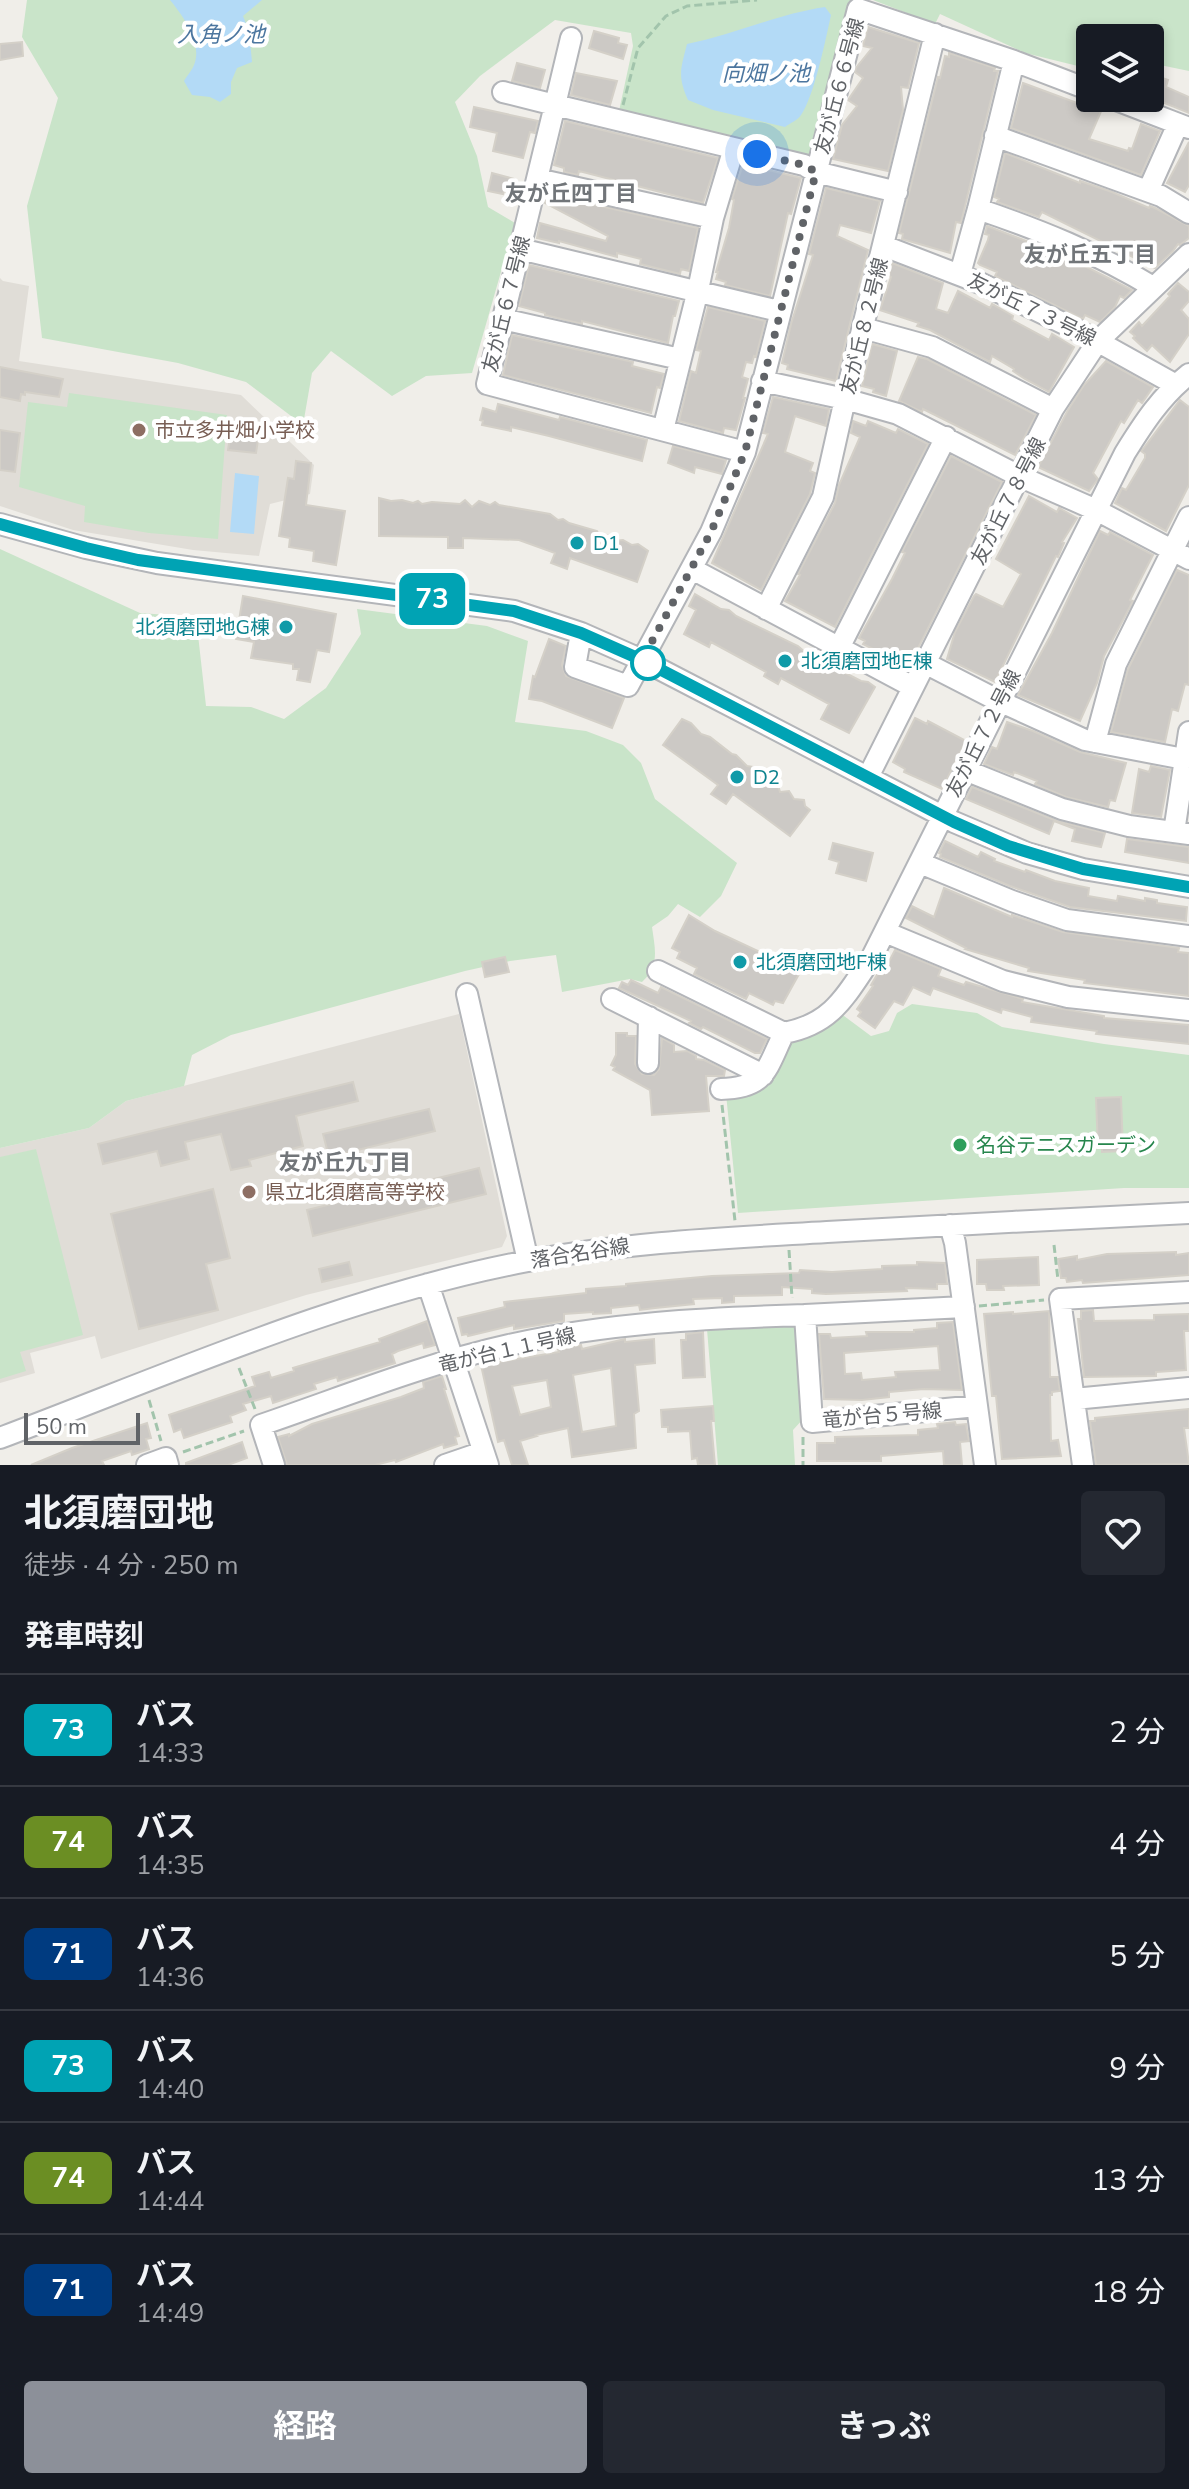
<!DOCTYPE html>
<html lang="ja">
<head>
<meta charset="utf-8">
<style>
  body { margin:0; font-family:"Nunito Sans","Noto Sans JP",sans-serif; background:#242831; color:#f1f3f6; height:100vh; display:flex; flex-direction:column; font-size:30px; white-space:nowrap }
  * { box-sizing:border-box; margin:0 }
  p { font-size:26px; color:#9ea1a6 }
  .icon { flex:none; width:44px; height:44px; fill:none; stroke:currentColor; stroke-width:2; stroke-linecap:round; stroke-linejoin:round }
  .map { position:relative; height:1465px; overflow:hidden }
  .details { display:flex; flex-direction:column; background:#171b24; flex:1 }
  .details>* { flex:none }
  .badge { padding:0 16px; border-radius:12px; font-size:28px; line-height:52px }
  .fabs { position:absolute; left:1076px; top:24px; display:grid; gap:16px }
  .fabs a { display:grid; place-items:center; width:88px; height:88px; border-radius:8px; background:#171b24; box-shadow:0 4px 12px #0003; font-size:40px }
  .scale { position:absolute; left:24px; bottom:20px; width:116px; box-sizing:border-box; padding-left:8px; border:4px solid #606367; border-top:0; font-size:22px; line-height:28px; white-space:nowrap; color:#606367; -webkit-text-stroke:6px #fff; paint-order:stroke }
  .you { position:absolute; width:40px; height:40px; margin:-20px; border:6px solid #fff; border-radius:50%; background:#1a73e8; box-shadow:0 0 0 12px #1a73e833 }
  .map>.badge { position:absolute; translate:-50% -50%; box-shadow:0 0 0 4px #fff }
  h2 { padding:0 24px; font-size:30px; line-height:72px }
  .round { display:grid; place-items:center; flex:none; width:84px; height:84px; border-radius:8px; background:#242831 }
  .overview { display:flex; align-items:center; justify-content:space-between; height:136px; padding:0 24px }
  h1 { font-size:38px; font-weight:700; line-height:60px }
  .action { display:flex; gap:16px; margin-top:auto; padding:16px 24px }
  .action a { flex:1; height:92px; border-radius:8px; background:#8c9099; color:#fff; font-size:32px; font-weight:700; line-height:92px; text-align:center }
  .action a+a { background:#242831; color:#f1f3f6 }
  ul { padding:0; list-style:none }
  li { display:flex; align-items:center; gap:24px; height:112px; padding:0 24px; border-top:2px solid #363941 }
  li div { flex:1 }
  li b { display:block; font-size:30px }
  li em { font-style:normal }
  li .badge { min-width:88px; font-weight:700; text-align:center }
  .map>svg:first-child { display:block }
</style>
</head>
<body>
<div class="map">
<svg width="1189" height="1465" viewBox="0 0 1189 1465">
  <rect width="100%" height="100%" fill="#f0eee9"/>
  <!-- education -->
  <path fill="#e0ddd7" d="M0,278L3,281L29,286L19,361L241,395L314,465L310,494L270,504L259,556L193,550L73,530L0,506Z
    M459,1014L507,1236L502,1247L306,1295L101,1359L95,1336L30,1353L35,1373L0,1383V1148L89,1128L126,1101Z"/>
  <!-- green -->
  <path fill="#c9e4c9" d="M27,0H852L816,151L804,156L619,111L633,46L631,33L555,20L480,76L455,102L477,156L488,207L515,223L472,373L426,376L392,396L331,351L312,373L303,425L246,382L178,363L42,338L27,206L58,98L22,37Z
    M873,0H1189V71L1160,65L1150,67V38H1090V69L1025,53L940,14L935,24Z
    M69,393L227,415L218,539L149,533L84,522L85,506L19,487L28,402L67,407Z
    M0,549L140,613L196,617L206,706L251,707L284,719L326,688L361,634L357,609L487,626L528,641L515,722L586,731L623,745L641,763L655,799L737,863L721,896L700,917L678,904L668,916L652,927C655,949 660,966 642,982L630,979L562,992L556,955L510,961L465,971L231,1035L192,1055L184,1086L126,1101L89,1128L0,1148Z
    M912,1004L977,1013L1002,1027L1104,1044L1189,1055V1188H1124L738,1213L726,1094L758,1092L783,1046L840,1013L871,1036L889,1031L897,1013Z
    M36,1149L83,1335L20,1352L26,1371L0,1379V1157Z
    M796,1324L804,1418L793,1430L795,1465H718L707,1329Z"/>
  <!-- water -->
  <path fill="#b3daf6" d="M170,0H262L243,16L249,31L252,62L237,68L231,82V94L220,102L210,97L192,95L184,81C187,76 192,70 194,65C203,43 183,16 170,0Z
    M825,7L831,15C826,38 814,97 801,115C798,120 790,123 785,127L713,110L688,100C677,76 681,68 687,44C734,35 777,14 825,7Z
    M235,473L259,476L254,534L230,532Z"/>
  <!-- building -->
  <path fill="#ccc9c5" stroke="#d4d0c8" stroke-width="2" fill-rule="evenodd" d="M868,27L919,43L908,88L901,87L903,110L888,171L833,159L842,125L857,106L848,100L863,78L855,72L856,68L872,48L863,46Z
    M594,31L619,38L618,43L627,45L623,59L589,48Z
    M22,42L23,56L0,60V44Z
    M949,53L995,68L994,71H998L965,206L961,223L956,222L950,253L902,239L903,234L899,233L938,77L940,78L945,56L949,57Z
    M517,63L545,70L540,88L512,81Z
    M576,73L617,81L610,105L571,95Z
    M1150,74L1168,80L1166,87L1189,97V113L1150,97Z
    M1023,83L1077,103L1089,107L1090,104L1102,109L1089,139L1128,151L1129,148L1132,149L1141,124L1160,131L1141,175L1011,128Z
    M474,107L538,121L535,133L530,132L523,158L493,151L497,133L470,127Z
    M565,121L718,158L703,203L579,171L578,175L564,172V168L554,165Z
    M1189,142V185L1185,192L1167,183Z
    M1005,153L1080,183V181L1112,192L1149,208L1150,206L1155,208L1189,226V238L1180,245L1178,244L1173,251L1155,268L1042,212L1039,217L997,202L999,199L994,197Z
    M743,164L801,178L791,214L788,213L770,296L725,285L726,282L716,279L718,272H716L729,228L734,200L732,199Z
    M492,173L514,179L510,192L504,191L503,194L488,191Z
    M826,188L880,201L871,233L840,225L837,236L868,250L836,381L787,369L788,365L782,363L791,324L813,255L809,254Z
    M547,194L698,228L689,271L681,269L680,274L640,264L641,259L617,253V257L559,241V243L537,238L540,223L606,241L608,236L545,203Z
    M987,226L1063,255L1132,290L1124,298L1120,296L1115,307L1100,322L1085,315L1083,319L995,276L997,272L980,265L978,263L988,240L989,235L985,234Z
    M892,263L943,283L936,309L948,313L958,291L990,308L992,304L1013,316L1012,320L1049,340L1052,334L1074,347L1049,392L1025,379L1013,371L1014,369L992,356L990,362L930,330L917,326L919,323L880,310L891,277L889,276Z
    M529,265L679,301L675,316H673L668,343L582,321V324L545,315V313L519,306Z
    M1178,283L1189,292V301L1181,310L1189,319V334L1170,362L1152,345L1147,351L1133,338L1135,336L1130,332L1139,322L1142,326L1170,296L1168,294Z
    M708,307L765,321L756,357L754,356L752,363L746,362L742,377L748,379L743,398H745L736,430L724,428L723,433L679,421L691,371L696,373L701,351L696,350Z
    M512,335L633,362L632,366L664,374L660,388L657,387L651,413L503,375Z
    M872,344L897,351L886,396L873,392L874,389L862,386Z
    M918,357L927,359L1036,415L1015,455L923,409L922,412L899,401Z
    M1106,361L1153,387L1142,403L1138,400L1124,423L1121,421L1093,473L1098,479L1089,491L1038,467L1068,410L1084,385Z
    M0,367L63,379L59,397L25,392V395L21,394L20,401L0,397Z
    M773,397L829,409L826,426L795,416L785,452L813,463L810,471L815,473L810,494L761,590L712,563L768,434L763,433Z
    M1180,400L1189,407V485L1166,531L1115,503L1122,488L1126,490L1145,458V454L1141,451L1143,449Z
    M498,404L559,420L560,417L647,440L642,461L549,436L511,427V431L482,425L483,421L480,420L483,408L496,412Z
    M853,421L866,426L868,421L896,433L898,429L928,444L835,627L785,601L800,575L798,574L835,503L839,485L860,437L851,433Z
    M0,430L20,433L15,472L0,470Z
    M230,437L258,440L256,453L228,450Z
    M673,446L726,460L722,474L695,467L694,473L668,463Z
    M951,456L1002,482L910,664L881,651V653L863,644L865,641L859,638L892,579L905,553L902,552Z
    M296,461L311,463L306,505L345,511L336,565L313,561L314,551L289,547L290,538L279,536L288,478L294,479Z
    M1029,496L1057,512L1059,508L1077,518L1062,542L1064,543L1058,557L1056,556L995,682L947,659L955,632L974,596L976,594L1003,607L1021,574L996,559Z
    M379,498L391,501L402,500L413,503L418,501L422,504L432,502L460,504L465,500L472,507L479,501L490,505L495,502L499,505L550,514L558,520L563,519L569,523L597,531L599,535L612,536L614,541L623,540L632,545L638,544L648,551L637,582L570,558L567,569L551,563L555,553L519,540L463,538V548H448V537L379,536Z
    M1100,531L1108,535L1110,532L1153,555L1130,600L1133,601L1104,656L1097,683L1080,721L1018,695L1052,633Z
    M1177,570L1189,575V685L1185,684L1178,711L1172,709L1165,742L1111,732L1128,669Z
    M695,594L721,609L729,610L736,616L798,646L806,653L861,681L868,682L875,687L849,733L821,719L829,704L781,678L778,684L764,676L766,672L711,642L709,647L684,634L696,610L689,606Z
    M243,596L336,614L329,652L317,650L310,682L297,680L299,669H293V664L251,658L254,642L236,639Z
    M549,639L566,646L562,665L566,676L624,698L612,728L542,701L529,699L533,676L535,677Z
    M915,718L927,724L928,721L966,741L942,789L904,772L905,769L893,762Z
    M682,719L691,723L701,734L710,737L732,754L736,755L747,766L754,767V774L765,775L766,782H775L778,785L780,792L789,791L794,799L804,800L805,806L810,810L790,836L733,794L726,804L711,794L718,785L663,745Z
    M1007,722L1033,731L1080,752L1126,763L1115,801L1110,800L1108,807L1066,797L1035,784L1037,781L1014,772L1013,775L984,764L992,747L997,749Z
    M1151,766L1170,770L1161,817L1132,813L1139,769L1149,772Z
    M972,787L1057,821L1105,833L1101,847L1072,841L1075,829L1054,821L1049,834L966,799Z
    M1127,839L1189,847V863L1125,852Z
    M945,841L978,857L981,852L995,859L994,861L1025,872L1026,870L1055,881L1089,888L1088,896L1117,901L1118,896L1145,901V898L1157,900V903L1187,907L1186,921L1070,907L1010,886L940,857L941,854L939,853Z
    M833,843L873,853L866,881L836,873L839,862L829,859Z
    M944,888L1012,917V915L1063,932L1179,948L1178,952L1189,953V996L1084,983L1085,980L1028,971L1029,968L965,949L966,948L906,918L912,906L934,917Z
    M689,915L715,931L777,960L799,974L783,1003L775,1001L773,1005L749,993L746,999L694,974L697,968L677,958L680,952L672,948Z
    M895,950L941,969L938,976L964,985L966,982L1023,999L1022,1002L1104,1016V1018L1189,1025V1044L1096,1034L1097,1031L1031,1022L1032,1017L1002,1009L1001,1013L933,988L930,995L913,987L903,1005L894,1001L875,1028L858,1016L861,1012L857,1009L873,986L871,985L878,973L882,975Z
    M505,957L509,972L485,977L482,962Z
    M631,980L658,993L661,987L767,1039L760,1053H755L703,1027L701,1029L689,1023L691,1021L619,988L622,982L628,985Z
    M616,1033H627V1036H636L635,1064L642,1074L654,1075L659,1069L662,1038L674,1045V1052L687,1051L696,1056V1059L704,1060L725,1070L724,1076H706L709,1111L652,1115L650,1090L613,1070L615,1067L611,1065L616,1055Z
    M353,1082L358,1101L296,1116L303,1146L249,1160L251,1166L231,1170L221,1134L185,1142L189,1159L161,1166L157,1151L103,1164L98,1144Z
    M1121,1097L1123,1151L1102,1152V1147L1098,1148L1096,1098Z
    M429,1109L435,1131L329,1157L323,1134Z
    M479,1168L486,1194L313,1236L307,1210Z
    M213,1189L230,1258L206,1264L218,1310L139,1329L111,1214Z
    M1176,1252V1255L1189,1253V1275L1083,1283L1082,1280L1067,1282L1066,1278H1061L1058,1259L1077,1256V1260L1107,1254Z
    M1038,1257L1039,1285L1003,1286L1004,1290H987L986,1284H977V1260Z
    M349,1262L352,1275L322,1282L319,1269Z
    M917,1262L945,1263L947,1284H937V1289L906,1288L907,1291L826,1294L812,1293V1289L782,1287V1295L734,1296V1302L722,1303V1298L693,1299L694,1304L655,1308L640,1310L639,1305L611,1308V1313L593,1314V1312L564,1314V1321L514,1329V1325L468,1336L467,1334L462,1335L458,1318L505,1307L504,1302L586,1293V1289L626,1286V1284L712,1276L799,1273L800,1270L832,1272L882,1269V1266L917,1265Z
    M1093,1310L1094,1321L1154,1320V1315L1189,1314V1331H1184L1186,1370L1156,1372V1376L1084,1377L1078,1319H1081V1311Z
    M1049,1311L1050,1377H1058L1060,1391L1052,1392V1395H1050L1051,1441L1058,1440L1061,1456L1002,1459L996,1396H992L984,1314L1013,1312V1314Z
    M427,1321L435,1345L424,1348L423,1343L398,1351L392,1354L395,1363L338,1381L337,1377L314,1384L316,1389L273,1403L271,1396L243,1404L246,1410L230,1416L232,1422L184,1438L181,1429L174,1432L169,1415L255,1386L252,1377L269,1372L271,1378L294,1371L293,1368L380,1342L379,1339Z
    M953,1322L962,1390L924,1389L889,1392V1397L862,1400L824,1399L819,1334H830L831,1338L867,1336L866,1332H914V1330L937,1328V1323ZM938,1346L940,1370L895,1372L896,1377L862,1380L861,1373L845,1374L844,1353Z
    M703,1332L705,1377L683,1378L681,1340H686V1334Z
    M625,1339V1342L654,1339L655,1363L635,1365L639,1411L634,1414L636,1448L572,1457L568,1428L536,1435L537,1436L520,1441L528,1465H512L504,1440L498,1442L481,1365L559,1352L558,1349L581,1345L582,1349ZM611,1368L616,1426L582,1432L573,1375ZM547,1380L551,1407L520,1415L512,1386Z
    M442,1376L446,1389H444L459,1436L455,1437L457,1444L444,1448L443,1444L396,1462L395,1460L375,1465H287L278,1437L289,1434V1436L312,1424L401,1397L424,1388L423,1382Z
    M713,1406L714,1421H711L715,1465H698L697,1458L692,1459L690,1431L668,1432V1427H662L661,1410Z
    M1189,1409V1428H1184L1189,1464L1096,1465L1090,1421H1095V1418Z
    M955,1422L956,1425L966,1424L969,1441L960,1442L962,1465H944L943,1451L881,1456V1461H817V1443H835V1437L918,1435V1430L938,1428L937,1424Z
    M147,1423L151,1438L146,1439L149,1449L132,1455L131,1451L102,1461L104,1465H31L72,1448Z
    M242,1442L247,1458L228,1465H186V1463Z"/>
  <g fill="none" stroke-linecap="round" stroke-linejoin="round">
    <!-- minor casing -->
    <g stroke="#b3b5b9" stroke-width="24">
      <path id="minor" d="M503,92L555,105L571,38
        M1111,98L1189,128
        M995,136L1161,196L1189,213
        M537,179L713,218
        M1148,191L1178,124
        M978,209C1040,230 1097,253 1153,287
        M884,246L980,283L1079,331L1176,385
        M520,249L779,311
        M960,274L978,209L1014,61
        M502,319L680,359
        M863,328L932,347L1053,409
        M762,381L845,399L898,414L1021,477L1096,510L1189,559
        M663,430L698,290L713,218L734,148
        M745,452L487,384L555,105L804,165L816,172L897,192
        M0,524L86,548L157,563L514,611L581,633L642,660L954,822L1027,853L1083,869L1189,887
        M692,569L913,687
        M766,609L823,497L845,399L935,34
        M581,633L575,667L628,686L711,532L745,452L858,9L1014,61L1090,90
        M840,646L946,437
        M925,663L999,701L1085,740L1184,759
        M1095,742L1116,664L1189,517
        M965,770L1062,809L1129,826L1189,834
        M868,777L1053,409L1098,341L1189,254
        M1174,832L1189,732
        M920,863L1012,901L1067,920L1189,936
        M885,932L1003,981L1068,997L1189,1010
        M658,971L784,1033
        M467,994L528,1261
        M612,999L763,1075
        M648,1063L649,1017
        M721,1089C766,1088 766,1070 784,1033C833,1024 846,995 872,957L1125,453C1143,424 1161,396 1189,374
        M950,1225L955,1243L985,1465
        M428,1284L488,1465
        M964,1307L805,1315L812,1422L977,1406
        M1074,1399L1189,1388
        M0,1438C172,1373 347,1295 528,1261C627,1242 727,1238 827,1232C948,1225 1068,1219 1189,1213
        M147,1465L166,1458L168,1465
        M274,1465L261,1425C343,1397 424,1364 509,1345C606,1323 706,1318 805,1315
        M445,1465L483,1452
        M1083,1465L1060,1299L1189,1292"/>
    </g>
    <!-- path -->
    <path stroke="#a2c4ac" stroke-width="3" stroke-dasharray="8 4" stroke-linecap="butt" d="M623,105L638,48L666,16L687,6L757,0
      M722,1105L735,1221
      M1054,1245L1058,1280
      M789,1250L792,1298
      M979,1306L1044,1300
      M239,1368L255,1409
      M149,1400L161,1441
      M803,1437V1465
      M183,1452L244,1431"/>
    <!-- minor -->
    <use href="#minor" stroke="#fff" stroke-width="20"/>
  </g>
  <g fill="none" stroke-linecap="round" stroke-linejoin="round">
    <!-- line casing -->
    <g stroke="#fff" stroke-width="18">
      <path id="line" d="M0,524L86,548L138,560L514,611L581,633L642,660L954,822L1008,846L1083,869L1189,887"/>
    </g>
    <!-- line -->
    <use href="#line" stroke="#00a3b4" stroke-width="12"/>
    <!-- walk -->
    <path stroke="#606367" stroke-width="8" stroke-dasharray="0 14.4" d="M648,663L642,660L711,532L745,452L816,172L804,165L757,154"/>
  </g>
  <!-- markers -->
  <g fill="#8d6e63" stroke="#fff" stroke-width="3">
    <circle cx="139" cy="430" r="8"/>
    <circle cx="249" cy="1192" r="8"/>
  </g>
  <g fill="#0f9aa8" stroke="#fff" stroke-width="3">
    <circle cx="577" cy="543" r="8"/>
    <circle cx="286" cy="627" r="8"/>
    <circle cx="785" cy="661" r="8"/>
    <circle cx="737" cy="777" r="8"/>
    <circle cx="740" cy="962" r="8"/>
  </g>
  <circle fill="#fff" stroke="#00a3b4" stroke-width="4" cx="648" cy="663" r="16"/>
  <circle fill="#2e9e5b" stroke="#fff" stroke-width="3" cx="960" cy="1145" r="8"/>
  <g text-anchor="middle" stroke-width="8" stroke-linejoin="round" paint-order="stroke">
    <!-- street labels -->
    <g font-size="20" fill="#606367" stroke="#fff">
      <text transform="translate(839 86) rotate(-75)" y="7">友が丘６６号線</text>
      <text transform="translate(506 304) rotate(-76)" y="7">友が丘６７号線</text>
      <text transform="translate(1032 309) rotate(26)" y="7">友が丘７３号線</text>
      <text transform="translate(864 326) rotate(-76)" y="7">友が丘８２号線</text>
      <text transform="translate(1008 501) rotate(-63)" y="7">友が丘７８号線</text>
      <text transform="translate(983 733) rotate(-63)" y="7">友が丘７２号線</text>
      <text transform="translate(580 1253) rotate(-9)" y="7">落合名谷線</text>
      <text transform="translate(507 1350) rotate(-13)" y="7">竜が台１１号線</text>
      <text transform="translate(882 1415) rotate(-5)" y="7">竜が台５号線</text>
    </g>
    <!-- education labels -->
    <g font-size="20" fill="#785e54" stroke="#fff" text-anchor="start">
      <text x="155" y="437">市立多井畑小学校</text>
      <text x="265" y="1199">県立北須磨高等学校</text>
    </g>
    <!-- culture labels -->
    <g font-size="20" fill="#0d838f" stroke="#fff" text-anchor="start">
      <text x="593" y="550">D1</text>
      <text x="270" y="634" text-anchor="end">北須磨団地G棟</text>
      <text x="801" y="668">北須磨団地E棟</text>
      <text x="753" y="784">D2</text>
      <text x="756" y="969">北須磨団地F棟</text>
    </g>
    <!-- leisure labels -->
    <g font-size="20" fill="#27864d" stroke="#fff" text-anchor="start">
      <text x="976" y="1152">名谷テニスガーデン</text>
    </g>
    <!-- water labels -->
    <g font-size="22" font-style="italic" fill="#4c769f" stroke="#fff">
      <text x="221" y="42">入角ノ池</text>
      <text x="766" y="81">向畑ノ池</text>
    </g>
    <!-- neighbourhood labels -->
    <g font-size="22" font-weight="bold" fill="#717579" stroke="#fff">
      <text x="571" y="201">友が丘四丁目</text>
      <text x="1090" y="262">友が丘五丁目</text>
      <text x="345" y="1170">友が丘九丁目</text>
    </g>
  </g>
</svg>
<div class="fabs">
<a><svg class="icon" aria-label="layers" viewBox="0 0 24 24"><path d="M12 4l9 5-9 5-9-5zM3 14l9 5 9-5"/></svg></a>
</div>
<div class="scale">50 m</div>
<div class="you" style="left:757px;top:154px"></div>
<b class="badge" style="left:432px;top:599px;background:#00a3b4;color:#fff">73</b>
</div>
<section class="details">
<div class="overview"><div><h1>北須磨団地</h1><p>徒歩 · 4 分 · 250 m</p></div><a class="round"><svg class="icon" aria-label="heart" viewBox="0 0 24 24"><path d="M12 20l-8-8c-3-5 5-10 8-4 3-6 11-1 8 4z"/></svg></a></div>
<h2>発車時刻</h2>
<ul>
<li><span class="badge" style="background:#00a3b4;color:#fff">73</span><div><b>バス</b><p>14:33</p></div><em>2 分</em></li>
<li><span class="badge" style="background:#6b8e23;color:#fff">74</span><div><b>バス</b><p>14:35</p></div><em>4 分</em></li>
<li><span class="badge" style="background:#003b80;color:#fff">71</span><div><b>バス</b><p>14:36</p></div><em>5 分</em></li>
<li><span class="badge" style="background:#00a3b4;color:#fff">73</span><div><b>バス</b><p>14:40</p></div><em>9 分</em></li>
<li><span class="badge" style="background:#6b8e23;color:#fff">74</span><div><b>バス</b><p>14:44</p></div><em>13 分</em></li>
<li><span class="badge" style="background:#003b80;color:#fff">71</span><div><b>バス</b><p>14:49</p></div><em>18 分</em></li>
</ul>
<div class="action"><a>経路</a><a>きっぷ</a></div>
</section>
</body>
</html>
